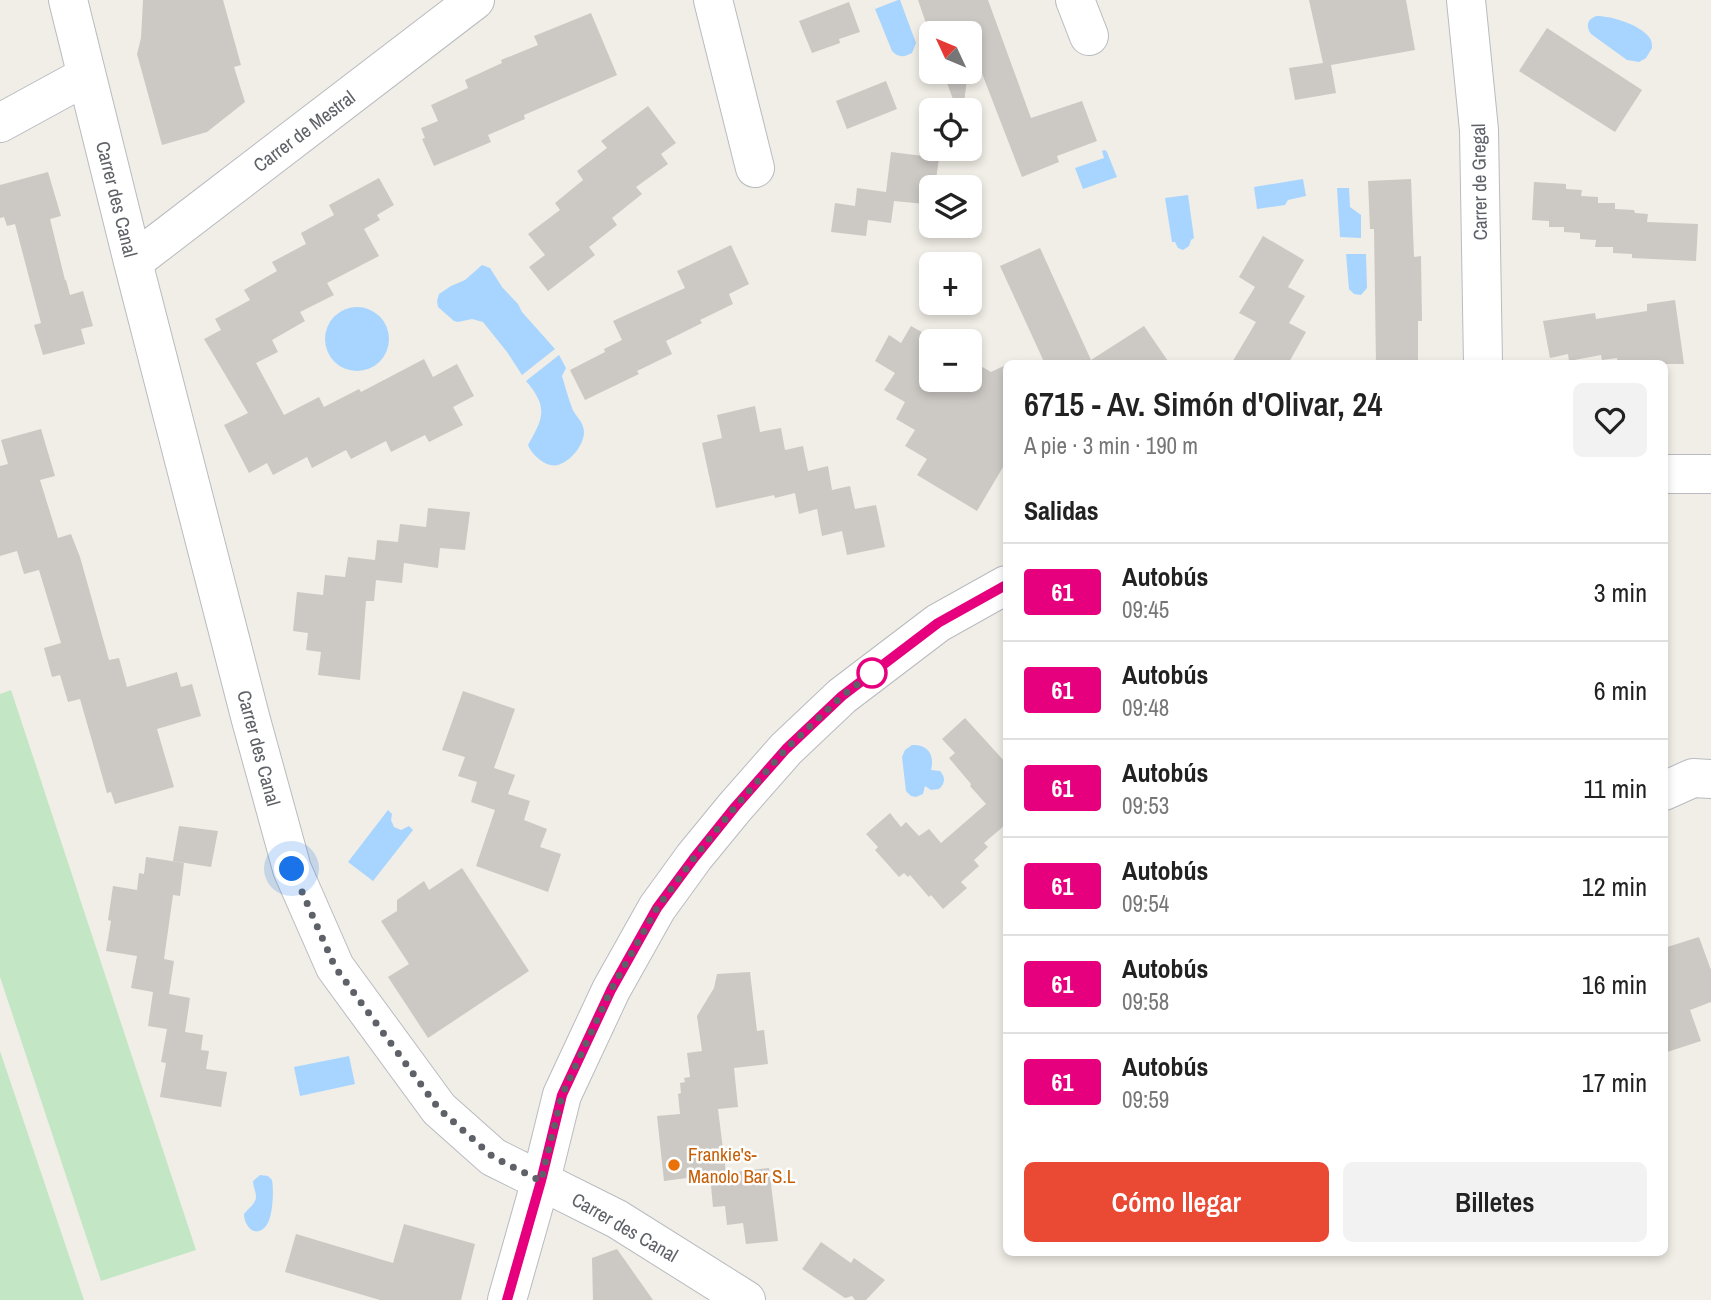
<!DOCTYPE html>
<html lang="es">
<head>
<meta charset="utf-8">
<style>
  body { margin:0; font-family:"Archivo Narrow",sans-serif; background:#f2f2f2; color:#222; height:100vh; display:flex; flex-direction:column; font-size:26px; white-space:nowrap }
  * { box-sizing:border-box; margin:0 }
  p { font-size:23px; color:#767676 }
  .icon { flex:none; width:38px; height:38px; fill:none; stroke:currentColor; stroke-width:2; stroke-linecap:round; stroke-linejoin:round }
  .map { position:relative; flex:1; overflow:hidden }
  .details { position:absolute; left:1003px; top:360px; width:665px; height:896px; display:flex; flex-direction:column; background:#fff; border-radius:10px; box-shadow:0 4px 10px #0003 }
  .details>* { flex:none }
  .badge { padding:0 14px; border-radius:5px; font-size:24px; line-height:46px }
  .needle { width:46px; rotate:314deg }
  .buttons { position:absolute; left:919px; top:21px; display:grid; gap:14px }
  .buttons a { display:grid; place-items:center; width:63px; height:63px; border-radius:10px; background:#fff; box-shadow:0 4px 10px #0003; font-size:35px }
  .you { position:absolute; width:35px; height:35px; margin:-18px; border:5px solid #fff; border-radius:50%; background:#1a73e8; box-shadow:0 0 0 10px #1a73e833 }
  .map>.badge { position:absolute; translate:-50% -50%; box-shadow:0 0 0 4px #fff }
  h2 { padding:0 21px; font-size:26px; line-height:63px }
  .round { display:grid; place-items:center; flex:none; width:74px; height:74px; border-radius:10px; background:#f2f2f2 }
  .head { display:flex; align-items:center; justify-content:space-between; height:119px; padding:0 21px }
  h1 { font-size:33px; font-weight:600; line-height:52px }
  .cta { display:flex; gap:14px; margin-top:auto; padding:14px 21px }
  .cta a { flex:1; height:80px; border-radius:10px; background:#ea4933; color:#fff; font-size:28px; font-weight:600; line-height:80px; text-align:center }
  .cta a+a { background:#f2f2f2; color:#222 }
  ul { padding:0; list-style:none }
  li { display:flex; align-items:center; gap:21px; height:98px; padding:0 21px; border-top:2px solid #e0e0e0 }
  li div { flex:1 }
  li b { display:block; font-size:26px }
  li em { font-style:normal }
  li .badge { min-width:77px; font-weight:700; text-align:center }
  .map>svg:first-child { display:block }
</style>
</head>
<body>
<div class="map">
<svg width="1711" height="1300" viewBox="0 0 1711 1300">
  <rect width="100%" height="100%" fill="#f0eee6"/>
  <!-- green -->
  <path fill="#c3e7c5" d="M11,690L196,1250L101,1281L0,977V694Z
    M0,1051L84,1300H0Z"/>
  <!-- water -->
  <path fill="#a8d5ff" d="M898,0H900L916,43L912,53C905,57 898,58 892,51L875,9Z
    M1597,16C1612,16 1640,25 1649,37C1652,41 1652,44 1652,48L1646,58L1639,62L1627,60L1591,34C1585,26 1588,18 1597,16Z
    M1105,150L1107,152L1117,177L1083,189L1075,168L1104,158L1102,151Z
    M1303,179L1306,196L1288,200L1285,205L1257,209L1254,187Z
    M1337,188H1349L1350,207L1361,215V238L1340,237Z
    M1188,195L1194,238L1191,240L1189,246L1183,250L1178,248L1175,242H1172L1165,198Z
    M947,254L951,256L955,264H931V294L920,269Z
    M1346,254H1366L1367,288L1361,295L1354,294L1349,289Z
    M482,265L490,268L502,287L518,304L522,312L555,349L522,375L507,352L483,322L472,319L458,322L454,321L438,307L437,301L439,294L451,286L465,280Z
    M325 339a32 32 0 1 1 64 0a32 32 0 1 1-64 0Z
    M559,355L566,368L562,376C565,386 568,397 572,408C575,416 584,422 584,432C584,445 571,461 558,465C546,468 532,455 528,445C544,417 548,407 526,381Z
    M912,745C928,744 935,755 931,770L940,771C946,778 945,783 939,789L931,790L925,786L923,794L916,797L911,796L906,791L902,757L905,750Z
    M388,810L392,814L391,820L394,827L401,830L409,826L413,830L373,881L348,862Z
    M349,1056L355,1084L300,1096L294,1067Z
    M260,1175L268,1176L272,1180C274,1190 273,1218 266,1226C255,1239 244,1226 244,1214C248,1209 256,1203 256,1197C256,1191 253,1187 253,1181Z"/>
  <!-- building -->
  <path fill="#ccc8c4" d="M143,0H223L241,65L234,67L245,102L207,132L162,145L137,54L141,38Z
    M918,0H988L1031,118L1082,101L1097,141L1057,156L1059,162L1022,177L971,45L970,58V33H931V38Z
    M1309,0H1406L1415,50L1331,65L1336,93L1295,100L1289,68L1323,63Z
    M849,2L860,32L839,39L840,43L812,53L799,21Z
    M591,13L617,75L524,115L525,119L488,135L491,142L434,166L422,139L425,138L421,128L438,121L431,105L468,88L465,80L502,63L501,60L538,45L534,36Z
    M1547,28L1642,90L1615,132L1519,71Z
    M943,72H968L963,110H957Z
    M886,81L897,109L847,129L836,101Z
    M648,106L676,143L661,154L668,164L636,187L642,194L612,218L617,225L589,247L595,255L548,291L529,267L545,255L528,234L560,210L555,203L583,180L577,171L607,148L601,141Z
    M891,152L939,158L935,187H931V192L926,191L925,204L894,201L891,223L868,220L866,236L831,232L835,203L855,206L857,188L886,192Z
    M48,172L61,216L50,219L65,280H66L70,295L83,291L93,326L81,329L85,344L43,355L34,325L41,323L15,224L7,226L4,217L0,218V185Z
    M379,178L394,205L377,215L380,220L364,229L379,256L327,283L334,295L300,312L305,321L272,340L278,352L256,363L284,415L319,397L324,407L359,389L361,392L424,359L433,377L457,364L474,396L453,407L463,425L429,442L425,435L391,452L386,441L351,459L346,450L312,468L307,457L273,475L267,463L249,473L224,425L248,413L204,339L221,330L215,319L250,300L244,290L277,271L272,262L306,244L301,233L334,215L329,205Z
    M1411,179L1414,257L1421,256L1422,321H1418V364H1376L1374,229H1370L1368,181Z
    M1534,182L1566,184V189L1582,190L1581,196L1598,197V203H1615V209L1634,210L1635,213L1648,214L1647,222L1698,224L1696,261L1632,258V254L1613,253V247H1595L1596,240L1580,239V233L1564,232V227H1549V221L1532,220Z
    M1263,236L1304,260L1288,287L1305,296L1289,323L1306,332L1288,364H1231L1256,322L1239,313L1255,287L1239,277Z
    M731,245L749,284L729,294L733,304L700,320L702,323L666,341L672,354L637,371L639,374L585,400L570,370L605,352L604,349L622,340L613,321L685,288L677,271Z
    M1040,248L1091,360L1144,326L1170,364H1045L1000,266Z
    M1675,300L1684,364H1618L1617,358L1602,360L1601,355L1569,361L1568,354L1550,358L1543,321L1595,313L1596,319L1647,311V304Z
    M911,326L938,341H931V380H970V360L991,372L1006,365V462L977,511L917,475L927,459L905,446L915,430L896,419L905,402L884,390L895,373L875,361L889,335L901,343Z
    M755,406L760,432L781,428L785,450L803,446L808,471L828,466L832,490L850,486L855,509L876,505L885,547L847,555L842,531L822,536L817,509L799,514L795,493L775,498L774,495L716,508L702,443L722,438L717,415Z
    M41,429L55,476L40,480L58,538L71,534L80,557L109,660L119,658L127,687L177,672L181,687L192,684L201,716L157,729L174,787L115,804L111,792L107,793L80,699L68,702L60,675L52,677L44,648L61,643L39,570L24,574L17,551L0,556V466L8,464L1,440Z
    M428,508L470,512L465,550L440,548L438,568L404,563L402,583L376,580L374,601H366L360,680L318,675L321,652L306,650L308,633L293,631L297,592L323,595L325,575L345,577L348,557L375,560L377,540L398,542L400,524L426,527Z
    M463,691L515,709L494,768L515,775L508,794L530,801L524,820L547,829L540,847L561,854L548,892L476,866L495,810L471,802L477,782L458,776L465,757L442,750Z
    M965,718L1006,763V827L1005,825L984,843L988,847L974,860L979,866L961,882L967,888L943,909L931,895L929,897L910,875L908,877L904,873L899,877L875,850L878,847L866,834L890,813L901,827L906,822L919,836L929,829L941,843L986,804L970,786L971,784L949,758L955,753L942,739Z
    M179,826L218,831L211,867L173,861Z
    M146,857L184,863L180,896L173,895L164,959L174,961L169,994L190,998L185,1032L203,1035L201,1050L209,1051L206,1069L227,1072L221,1107L160,1097L166,1063L161,1062L167,1029L179,1031L148,1026L153,992L131,988L137,956L106,951L111,921L108,920L113,886L137,890L139,873L144,874Z
    M462,868L529,971L428,1038L388,977L409,964L381,921L397,911V900L424,881L429,890Z
    M1699,937L1711,970V1002L1690,1010L1701,1041L1664,1053V948Z
    M750,972L757,1031L764,1030L768,1064L734,1068L738,1107L718,1109L726,1173L710,1175L769,1168L778,1241L746,1244L743,1223L727,1225L725,1206L713,1207L710,1175L664,1181L657,1116L680,1114L678,1094L681,1093L680,1083L685,1082L684,1078L690,1077L687,1053L702,1051L697,1016L714,988L717,974Z
    M404,1224L475,1244L461,1300H380L285,1272L296,1234L393,1263Z
    M821,1242L851,1263L854,1258L885,1280L866,1300H855L852,1296L845,1298L802,1269Z
    M617,1249L653,1300H593L592,1258Z"/>
  <g fill="none" stroke-linecap="round" stroke-linejoin="round">
    <!-- street casing -->
    <g stroke="#b9bbc0" stroke-width="40">
      <path id="street" d="M68,0L133,262L251,720L292,869L335,967L439,1109L493,1157L617,1219L746,1300
        M713,0L755,168
        M1075,0L1089,36
        M1466,0L1479,130L1483,364
        M0,123L86,76
        M133,262L475,0
        M1664,474H1711
        M1664,791L1693,778L1711,779
        M507,1300L541,1180L562,1095L611,990L657,908L694,857L735,807L786,749L842,696L938,623L1006,585"/>
    </g>
    <!-- street -->
    <use href="#street" stroke="#fff" stroke-width="38"/>
  </g>
  <g fill="none" stroke-linecap="round" stroke-linejoin="round">
    <!-- line casing -->
    <g stroke="#fff" stroke-width="16">
      <path id="line" d="M507,1300L541,1181L562,1095L611,990L657,908L694,858L735,807L786,749L842,696L938,623L1006,585"/>
    </g>
    <!-- line -->
    <use href="#line" stroke="#e6007e" stroke-width="10"/>
    <!-- walk -->
    <path stroke="#5e6167" stroke-width="7" stroke-dasharray="0 12.6" d="M292,869L335,967L439,1109L493,1157L541,1181L562,1095L611,990L657,908L694,858L735,807L786,749L842,696L880,667L872,673"/>
  </g>
  <!-- markers -->
  <circle fill="#fff" stroke="#e6007e" stroke-width="3.5" cx="872" cy="673" r="14"/>
  <circle fill="#e8710a" stroke="#fff" stroke-width="2.5" cx="674" cy="1165" r="7"/>
  <g text-anchor="middle" stroke-width="5" stroke-linejoin="round" paint-order="stroke">
    <!-- street labels -->
    <g font-size="19" fill="#5e6167" stroke="#fff">
      <text transform="translate(304 131) rotate(-37)" y="7">Carrer de Mestral</text>
      <text transform="translate(1479 182) rotate(-91)" y="7">Carrer de Gregal</text>
      <text transform="translate(117 199) rotate(76)" y="7">Carrer des Canal</text>
      <text transform="translate(259 748) rotate(75)" y="7">Carrer des Canal</text>
      <text transform="translate(625 1227) rotate(30)" y="7">Carrer des Canal</text>
    </g>
    <!-- food labels -->
    <g font-size="19" fill="#c56008" stroke="#fff" text-anchor="start">
      <text x="688" y="1161">Frankie's-<tspan x="688" dy="22">Manolo Bar S.L</tspan></text>
    </g>
  </g>
</svg>
<div class="buttons">
<a><svg class="needle" viewBox="-14 -14 28 28"><path d="M0-13l5 13h-10z" fill="#e53935"/><path d="M0 13l5-13h-10z" fill="#767676"/></svg></a>
<a><svg class="icon" aria-label="locate" viewBox="0 0 24 24"><circle cx="12" cy="12" r="6"/><path d="M12 2v4M12 18v4M2 12h4M18 12h4"/></svg></a>
<a><svg class="icon" aria-label="layers" viewBox="0 0 24 24"><path d="M12 4l9 5-9 5-9-5zM3 14l9 5 9-5"/></svg></a>
<a>+</a>
<a>−</a>
</div>
<div class="you" style="left:292px;top:869px"></div>
<section class="details">
<div class="head"><div><h1>6715 - Av. Simón d'Olivar, 24</h1><p>A pie · 3 min · 190 m</p></div><a class="round"><svg class="icon" aria-label="heart" viewBox="0 0 24 24"><path d="M12 20l-8-8c-3-5 5-10 8-4 3-6 11-1 8 4z"/></svg></a></div>
<h2>Salidas</h2>
<ul>
<li><span class="badge" style="background:#e6007e;color:#fff">61</span><div><b>Autobús</b><p>09:45</p></div><em>3 min</em></li>
<li><span class="badge" style="background:#e6007e;color:#fff">61</span><div><b>Autobús</b><p>09:48</p></div><em>6 min</em></li>
<li><span class="badge" style="background:#e6007e;color:#fff">61</span><div><b>Autobús</b><p>09:53</p></div><em>11 min</em></li>
<li><span class="badge" style="background:#e6007e;color:#fff">61</span><div><b>Autobús</b><p>09:54</p></div><em>12 min</em></li>
<li><span class="badge" style="background:#e6007e;color:#fff">61</span><div><b>Autobús</b><p>09:58</p></div><em>16 min</em></li>
<li><span class="badge" style="background:#e6007e;color:#fff">61</span><div><b>Autobús</b><p>09:59</p></div><em>17 min</em></li>
</ul>
<div class="cta"><a>Cómo llegar</a><a>Billetes</a></div>
</section>
</div>
</body>
</html>
